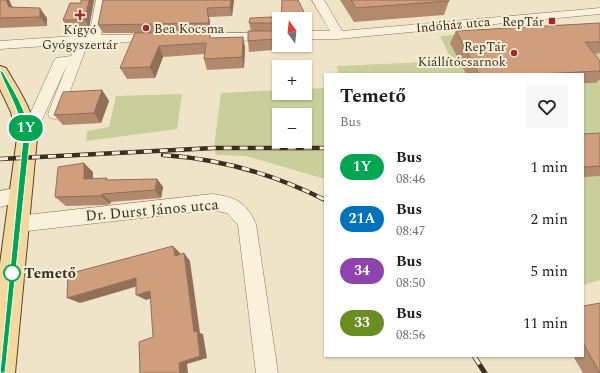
<!DOCTYPE html>
<html lang="en">
<head>
<meta charset="utf-8">
<style>
  body { margin:0; font-family:Spectral,serif; background:#f6f6f6; color:#202124; height:100vh; display:flex; flex-direction:column; font-size:15px; white-space:nowrap }
  * { box-sizing:border-box; margin:0 }
  p { font-size:13px; color:#757577 }
  .icon { flex:none; width:22px; height:22px; fill:none; stroke:currentColor; stroke-width:2; stroke-linecap:round; stroke-linejoin:round }
  .map { position:relative; flex:1; overflow:hidden }
  .panel { position:absolute; left:324px; top:73px; width:260px; height:284px; display:flex; flex-direction:column; background:#fff; border-radius:0px; box-shadow:0 1px 3px #0004 }
  .panel>* { flex:none }
  .badge { padding:0 8px; border-radius:13px; font-size:14px; line-height:26px }
  .needle { width:26px; rotate:345deg }
  .fabs { position:absolute; left:272px; top:12px; display:grid; gap:8px }
  .fabs a { display:grid; place-items:center; width:40px; height:40px; border-radius:0px; background:#fff; box-shadow:0 1px 3px #0004; font-size:20px }
  .map>.badge { position:absolute; translate:-50% -50%; box-shadow:0 0 0 2px #fff }
  .round { display:grid; place-items:center; flex:none; width:42px; height:42px; border-radius:0px; background:#f6f6f6 }
  .overview { display:flex; align-items:center; justify-content:space-between; height:68px; padding:0 16px }
  h1 { font-size:19px; font-weight:700; line-height:30px }
  ul { padding:0; list-style:none }
  li { display:flex; align-items:center; gap:12px; height:52px; padding:0 16px }
  li div { flex:1 }
  li b { display:block; font-size:15px }
  li em { font-style:normal }
  li .badge { min-width:44px; font-weight:700; text-align:center }
  .map>svg:first-child { display:block }
</style>
</head>
<body>
<div class="map">
<svg width="600" height="373" viewBox="0 0 600 373">
  <rect width="100%" height="100%" fill="#f0e4c8"/>
  <!-- green -->
  <path fill="#c9cf9b" fill-rule="evenodd" d="M554,28L600,34V280L583,285V74H338L337,66L452,61L440,36Z
    M325,88V179L246,156L216,155L214,148L221,93L279,90V93H305V89ZM279,115H305V141H279Z
    M182,94L177,129L86,141L87,131L109,127L116,96Z"/>
  <g fill="none" stroke-linecap="round" stroke-linejoin="round">
    <!-- minor casing -->
    <g stroke="#8d765c" stroke-width="1">
      <path id="minor" d="M96,0H108L101,35L155,34L159,35L161,38L159,41L155,42L94,43L0,49V41L89,35Z
        M312,0H324L342,31L600,8V14L338,39H305V31H330Z
        M279,32V40L187,42L183,41L181,38L183,35L187,34Z
        M79,47L84,48L85,51L60,118L55,119L50,118L48,114L67,65L32,142L27,144L22,142L19,138L54,61L56,58L71,56L74,48Z
        M21,187L27,190L30,195L27,200L0,207V191Z
        M212,194C236,197 246,202 256,224L278,373H256L238,225L227,213L212,210L18,232L12,230L9,224L12,218L18,216Z"/>
    </g>
    <!-- major casing -->
    <g stroke="#5b4430" stroke-width="2">
      <path id="major" d="M0,66L6,68C19,90 34,112 37,138L15,373H0V264L17,138L11,112L0,89Z"/>
    </g>
    <!-- minor -->
    <use href="#minor" fill="#faf1dc" fill-rule="evenodd"/>
    <!-- major -->
    <use href="#major" fill="#f3d9a0" fill-rule="evenodd"/>
    <!-- rail-far1 casing -->
    <g stroke="#3d2e20" stroke-width="4.5">
      <path id="rail-far1" d="M163,155C220,159 274,174 325,200
        M0,159L214,148H325"/>
    </g>
    <!-- rail casing -->
    <g stroke="#3d2e20" stroke-width="5">
      <path id="rail" d="M474,356L485,373"/>
    </g>
    <!-- rail-far1 -->
    <use href="#rail-far1" stroke="#f7eed8" stroke-width="3" stroke-dasharray="8" stroke-linecap="butt"/>
    <!-- rail -->
    <use href="#rail" stroke="#f7eed8" stroke-width="3.5" stroke-dasharray="10" stroke-linecap="butt"/>
  </g>
  <!-- wall -->
  <path fill="#b2896c" d="M0,0H9L12,7L47,18V26L0,28Z
    M81,0H94L89,28H67L63,20L81,3Z
    M234,0L232,16L209,17L211,32H209L211,38L243,37L245,48L244,68L207,70L204,59L205,54L163,57L155,78L127,79L120,68L135,33H103L98,25Z
    M340,0H449V1L444,15L354,22Z
    M272,17L274,50L249,52L248,41L251,31L249,23Z
    M600,23V53L594,54L600,61V79L596,83H583V74H466L450,43L456,31Z
    M102,90L109,101L101,123L63,125L54,115Z
    M600,133V176L583,177V134Z
    M93,172V178L109,180L157,179L163,187L161,198L111,202L110,204L105,205L66,206L55,197Z
    M583,306L600,373H583L573,356H583Z"/>
  <!-- shaded-wall -->
  <path fill="#916f58" d="M6,0H9L17,16L9,7Z
    M89,0H94L89,28L85,20Z
    M231,0H234L232,16L230,7Z
    M40,8L47,18V26L40,17Z
    M207,8L209,17L211,32L209,23Z
    M309,22V29H305V23Z
    M243,37L245,48L244,68L242,57Z
    M159,46L163,57L155,78L150,67Z
    M102,90L109,101L101,123L94,113Z
    M84,163L93,172V187L84,179Z
    M157,179L163,187L161,198L155,190Z
    M102,194L111,202L110,204L101,196Z
    M173,246L180,253L182,263L175,256Z
    M184,253L190,261L200,333L203,334L207,358L187,364L188,373H180L179,363L194,332Z
    M136,278L145,284L80,303L67,298Z
    M150,291L158,296L146,300L136,295Z"/>
  <!-- building -->
  <path fill="#cf9f7d" stroke="#916f58" d="M0,0H6L9,7L40,8V17L0,18Z
    M81,0H89L85,20H63L70,3H81Z
    M103,0H231L230,7L207,8L209,23L98,25Z
    M282,0H298L309,22L305,23V19H281Z
    M351,0H449V1L356,8Z
    M272,17L273,23H249L250,18Z
    M600,23V42H585L600,61V71L537,74H479L456,31Z
    M248,31H273V39L248,41Z
    M209,32L210,38L243,37L242,57L204,59L206,43L159,46L150,67L120,68L135,33Z
    M102,90L94,113L54,115L63,92Z
    M600,133V166L583,167V134Z
    M84,163V179L107,178L106,180L157,179L155,190L102,194L101,196H96L55,197L58,167Z
    M173,246L175,256L184,253L194,332L197,331L200,356L179,363L180,373H140L139,342L153,337L150,291L136,295V278L67,298L68,274Z
    M600,303V373L583,343V306Z"/>
  <!-- line -->
  <path fill="#00a651" stroke="#fff" d="M0,70L3,72C15,93 29,114 30,138L5,373H0L23,138C22,114 8,93 0,72Z"/>
  <!-- markers -->
  <g fill="#9e2a2b" stroke="#f7eed8" stroke-width="1.5">
    <path d="M78 9h4v4h4v4h-4v4h-4v-4h-4v-4h4z"/>
    <rect x="548" y="17" width="8" height="8" rx="2"/>
    <circle cx="146" cy="28" r="4"/>
    <circle cx="514" cy="53" r="4"/>
  </g>
  <circle fill="#fff" stroke="#00a651" stroke-width="2" cx="12" cy="273" r="8"/>
  <g text-anchor="middle" stroke-width="4" stroke-linejoin="round" paint-order="stroke">
    <!-- far-poi labels -->
    <g font-size="13" fill="#3d2e20" stroke="#f7eed8" text-anchor="end">
      <text x="544" y="26">RepTár</text>
      <text x="154" y="33" text-anchor="start">Bea Kocsma</text>
      <text x="80" y="34" text-anchor="middle">Kígyó<tspan x="80" dy="15">Gyógyszertár</tspan></text>
      <text x="506" y="51">RepTár<tspan x="506" dy="15">Kiállítócsarnok</tspan></text>
    </g>
    <!-- far-street labels -->
    <g font-size="13" fill="#3d2e20" stroke="#f7eed8">
      <text transform="translate(453 24) rotate(-5)" y="5">Indóház utca</text>
    </g>
    <!-- street labels -->
    <g font-size="15" fill="#3d2e20" stroke="#f7eed8">
      <text transform="translate(152 210) rotate(-5)" y="5">Dr. Durst János utca</text>
    </g>
    <!-- stop labels -->
    <g font-size="15" font-weight="bold" fill="#3d2e20" stroke="#f7eed8" text-anchor="start">
      <text x="24" y="278">Temető</text>
    </g>
  </g>
</svg>
<div class="fabs">
<a><svg class="needle" viewBox="-14 -14 28 28"><path d="M0-13l5 13h-10z" fill="#e53935"/><path d="M0 13l5-13h-10z" fill="#757577"/></svg></a>
<a>+</a>
<a>−</a>
</div>
<b class="badge" style="left:26px;top:128px;background:#00a651;color:#fff">1Y</b>
<section class="panel">
<div class="overview"><div><h1>Temető</h1><p>Bus</p></div><a class="round"><svg class="icon" aria-label="heart" viewBox="0 0 24 24"><path d="M12 20l-8-8c-3-5 5-10 8-4 3-6 11-1 8 4z"/></svg></a></div>
<ul>
<li><span class="badge" style="background:#00a651;color:#fff">1Y</span><div><b>Bus</b><p>08:46</p></div><em>1 min</em></li>
<li><span class="badge" style="background:#0072bc;color:#fff">21A</span><div><b>Bus</b><p>08:47</p></div><em>2 min</em></li>
<li><span class="badge" style="background:#8e44ad;color:#fff">34</span><div><b>Bus</b><p>08:50</p></div><em>5 min</em></li>
<li><span class="badge" style="background:#6b8e23;color:#fff">33</span><div><b>Bus</b><p>08:56</p></div><em>11 min</em></li>
</ul>
</section>
</div>
</body>
</html>
